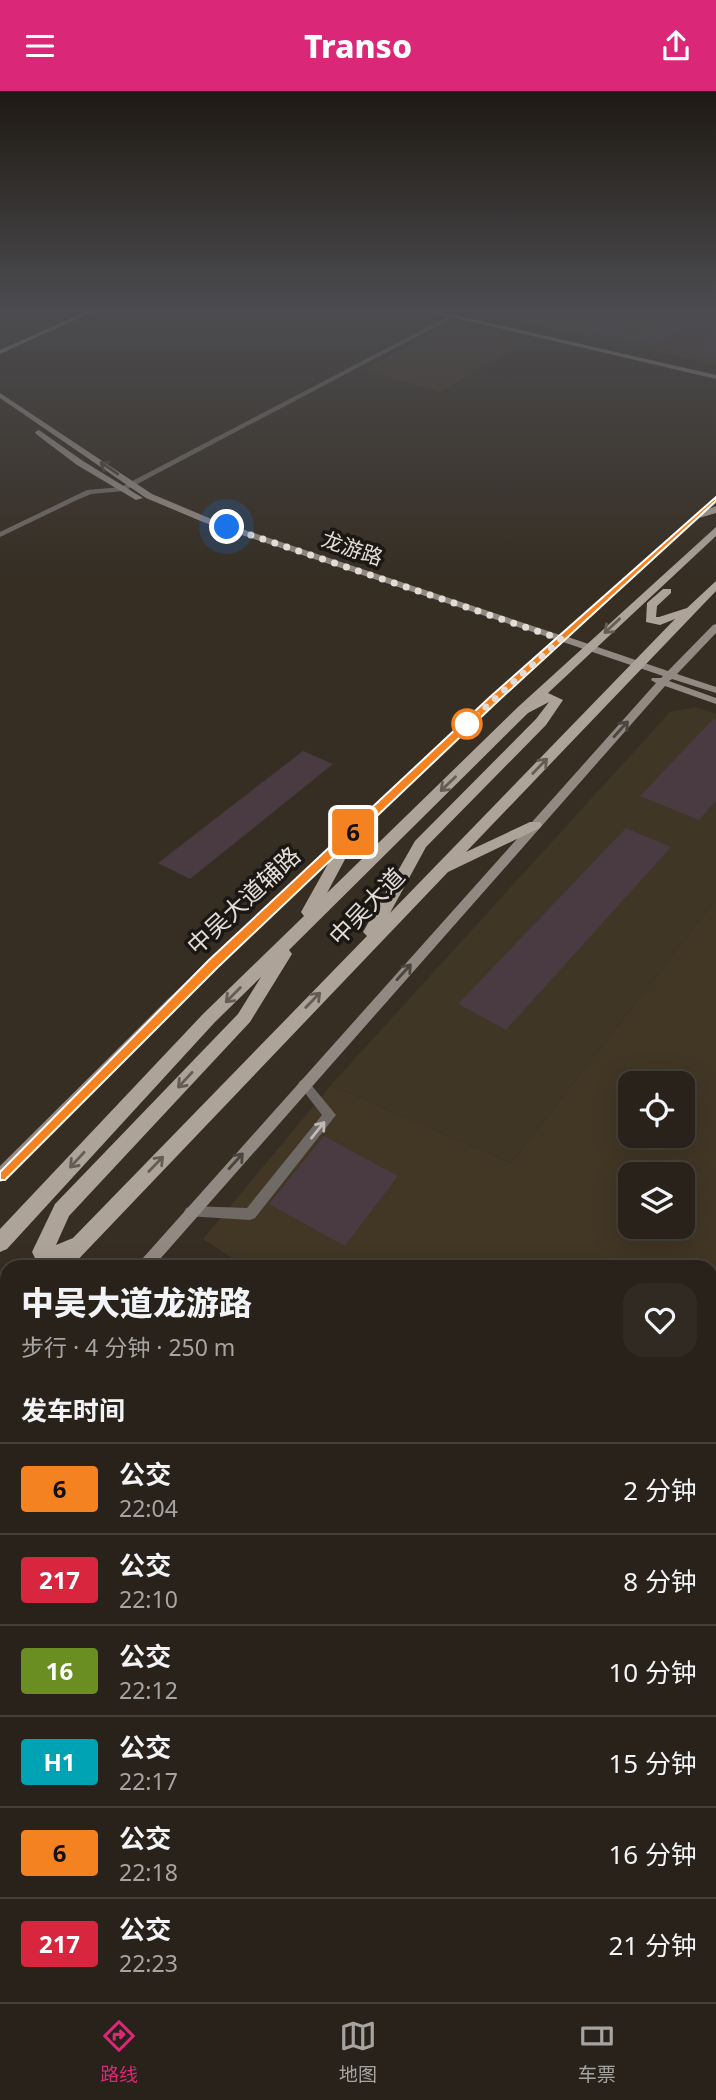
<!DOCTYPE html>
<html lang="zh">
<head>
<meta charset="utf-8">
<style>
  body { margin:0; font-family:"Noto Sans","Noto Sans SC",sans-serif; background:#302a23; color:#f1f3f6; height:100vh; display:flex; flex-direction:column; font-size:26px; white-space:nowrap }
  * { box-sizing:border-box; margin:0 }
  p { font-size:23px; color:#a5a4a2 }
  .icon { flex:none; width:38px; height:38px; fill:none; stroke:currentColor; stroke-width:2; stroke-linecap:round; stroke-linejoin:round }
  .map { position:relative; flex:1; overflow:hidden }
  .drawer { position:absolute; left:0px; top:1169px; width:718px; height:742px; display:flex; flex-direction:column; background:#28221a; border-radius:21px 21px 0 0; box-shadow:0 7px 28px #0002,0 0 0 2px #443f39 }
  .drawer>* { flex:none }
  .badge { padding:0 14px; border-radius:5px; font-size:24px; line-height:46px }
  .buttons { position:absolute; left:618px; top:980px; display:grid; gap:14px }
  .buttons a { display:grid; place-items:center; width:77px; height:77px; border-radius:14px; background:#28221a; box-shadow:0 7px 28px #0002,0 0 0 2px #443f39; font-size:35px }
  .you { position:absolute; width:35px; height:35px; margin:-18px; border:5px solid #fff; border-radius:50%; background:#1a73e8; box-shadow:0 0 0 10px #1a73e833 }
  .map>.badge { position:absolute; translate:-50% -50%; box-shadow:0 0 0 4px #fff }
  h2 { padding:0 21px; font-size:26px; line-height:63px }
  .round { display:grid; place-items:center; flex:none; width:74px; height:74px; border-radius:21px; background:#302a23 }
  .summary { display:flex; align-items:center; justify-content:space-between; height:119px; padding:0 21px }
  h1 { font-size:33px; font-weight:800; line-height:52px }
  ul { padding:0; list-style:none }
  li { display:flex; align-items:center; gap:21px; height:91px; padding:0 21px; border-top:2px solid #443f39 }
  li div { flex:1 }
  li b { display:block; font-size:26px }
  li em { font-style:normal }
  li .badge { min-width:77px; font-weight:700; text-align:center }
  header { display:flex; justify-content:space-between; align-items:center; height:91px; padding:0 21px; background:#db2777; color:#fff; font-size:32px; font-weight:800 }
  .tabs { display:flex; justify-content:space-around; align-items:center; height:98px; border-top:2px solid #443f39; background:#28221a; font-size:19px; color:#a5a4a2 }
  .tabs a { display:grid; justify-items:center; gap:4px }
  .tabs .current { color:#db2777 }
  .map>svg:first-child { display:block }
</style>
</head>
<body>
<header><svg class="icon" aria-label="menu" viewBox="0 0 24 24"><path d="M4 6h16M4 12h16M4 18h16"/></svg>Transo<svg class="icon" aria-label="share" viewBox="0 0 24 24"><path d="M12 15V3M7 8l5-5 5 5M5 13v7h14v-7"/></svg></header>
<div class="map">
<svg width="716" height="1911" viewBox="0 0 716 1911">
  <rect width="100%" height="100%" fill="#362e23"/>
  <!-- built -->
  <path fill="#423625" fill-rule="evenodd" d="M493,218H716V274L499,226Z
    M479,238L529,250L440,301L362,279L439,240Z
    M716,808V1439L710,1437V1176H246L203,1148L331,994L511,1072ZM630,992H682V1045H630ZM630,1083H682V1136H630Z"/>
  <!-- industrial -->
  <path fill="#3f3625" d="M696,616L716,623V808L511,1072L331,994L670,621Z"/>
  <!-- building -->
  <path fill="#493b41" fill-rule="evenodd" d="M610,218H645L716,233V239L687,233L658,252L696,260L716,246V266L579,237ZM632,221L666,228L637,247L603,239Z
    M713,628L716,629V710L699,729L640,705Z
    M303,660L333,673L190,788L158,772Z
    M626,737L671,756L506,939L458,913Z
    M324,1045L398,1085L345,1155L269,1113Z
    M710,1640L716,1643V1763L712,1785Z
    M469,1904H511L509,1911H482Z
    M609,1904H689L688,1911H608Z"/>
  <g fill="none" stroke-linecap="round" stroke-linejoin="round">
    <!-- lane -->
    <path fill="#6f6a65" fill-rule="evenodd" d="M121,396L125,398L124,400L91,403L77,409L0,446V441L87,399Z
      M304,988L308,990L336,1024L255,1127L250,1129L186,1125L184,1121L186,1117L191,1115L247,1117L322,1024L298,993L300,990Z"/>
    <!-- street -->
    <path fill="#6f6a65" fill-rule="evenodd" d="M462,218H469L124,400L117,398Z
      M710,1474L716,1477V1497L710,1495Z"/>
    <!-- secondary -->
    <path fill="#928a82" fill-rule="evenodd" d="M91,218H99L0,263V259Z
      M417,218H428L716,284V288Z
      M0,302L152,403L209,427L560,544L716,406V412L568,546L668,580L713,534L716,533V542L677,583L716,596V602L672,588L669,590L716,607V613L665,595L153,1176H135L656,592L651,589L652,587H661L663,585L563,551C371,725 187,905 5,1089L0,1091V1075L169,907L554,548L203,431L146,407L0,307Z
      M39,339L83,370L143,407L136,409L77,374L36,343L35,341Z
      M7,1330V1353L0,1356V1334Z"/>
    <!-- primary -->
    <path fill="#ada399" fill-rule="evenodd" d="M716,415V422L699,427L694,424Z
      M716,436V445L548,602L563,609L546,634L426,756L390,822L675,528L660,534L646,531L647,512L663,498H671V502L657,515L656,526H659L687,517L716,490V500L466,761L530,731H540L542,734L540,737L448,781L71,1176H48L49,1174L35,1167L32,1161L55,1113L238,923L261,886L215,931L7,1158L0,1161V1138L203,923L304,825L301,821L347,739L352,737L359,742L327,802L518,616ZM549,611L536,628L415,750L363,841L367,845L73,1147L56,1154L69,1125L250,931L292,863L289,859L528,622Z
      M7,1220V1245L0,1248V1223Z
      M7,1251V1271L0,1274V1254Z"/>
  </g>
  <!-- one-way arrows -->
  <defs><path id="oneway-shaft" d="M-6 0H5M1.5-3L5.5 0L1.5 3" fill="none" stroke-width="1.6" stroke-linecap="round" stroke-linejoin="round" transform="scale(1.75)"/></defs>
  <g stroke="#4b453f">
    <use href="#oneway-shaft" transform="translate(109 377) rotate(-146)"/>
    <use href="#oneway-shaft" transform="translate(621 638) rotate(-48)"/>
    <use href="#oneway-shaft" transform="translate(404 881) rotate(-48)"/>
    <use href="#oneway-shaft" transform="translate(236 1070) rotate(-48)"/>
  </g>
  <g stroke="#645d56">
    <use href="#oneway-shaft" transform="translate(612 535) rotate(137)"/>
    <use href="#oneway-shaft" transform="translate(540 675) rotate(-46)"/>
    <use href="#oneway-shaft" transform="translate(448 693) rotate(136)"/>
    <use href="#oneway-shaft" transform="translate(233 904) rotate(135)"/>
    <use href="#oneway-shaft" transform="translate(313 909) rotate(-46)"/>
    <use href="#oneway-shaft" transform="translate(185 989) rotate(133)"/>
    <use href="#oneway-shaft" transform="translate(77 1069) rotate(133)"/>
    <use href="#oneway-shaft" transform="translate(156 1073) rotate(-46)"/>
  </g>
  <use stroke="#bfbab3" href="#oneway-shaft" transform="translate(318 1039) rotate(-51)"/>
  <!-- sky -->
  <linearGradient id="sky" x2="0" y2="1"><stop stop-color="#1e1913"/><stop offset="0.45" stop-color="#4c4c50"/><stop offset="1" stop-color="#4c4c50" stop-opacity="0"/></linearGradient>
  <rect width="716" height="485" fill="url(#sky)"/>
  <!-- line -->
  <path fill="#f58220" stroke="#fff" stroke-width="2" d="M716,406V410L498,610L218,876L5,1089H0V1081L209,869L490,606Z"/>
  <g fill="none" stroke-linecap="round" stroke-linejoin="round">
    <!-- walk -->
    <path stroke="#e1dcd5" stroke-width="7" stroke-dasharray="0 12.6" d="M227,436L561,548L467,633"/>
  </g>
  <!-- markers -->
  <circle fill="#fff" stroke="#f58220" stroke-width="3.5" cx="467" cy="633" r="14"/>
  <g text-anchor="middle" stroke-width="7" stroke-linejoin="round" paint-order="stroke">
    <!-- far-street labels -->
    <g font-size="21" fill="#e1dcd5" stroke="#1b1712">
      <text transform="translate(352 458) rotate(19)" y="7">龙游路</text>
    </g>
    <!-- street labels -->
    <g font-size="24" fill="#e1dcd5" stroke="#1b1712">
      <text transform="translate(244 810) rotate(-43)" y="8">中吴大道辅路</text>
      <text transform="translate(367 816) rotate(-46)" y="8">中吴大道</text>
    </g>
  </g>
</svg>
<div class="buttons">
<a><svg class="icon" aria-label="locate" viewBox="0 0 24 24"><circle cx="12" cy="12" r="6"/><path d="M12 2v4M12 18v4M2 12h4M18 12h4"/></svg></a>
<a><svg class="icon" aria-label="layers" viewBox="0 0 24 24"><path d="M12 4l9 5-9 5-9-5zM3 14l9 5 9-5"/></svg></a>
</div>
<div class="you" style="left:227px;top:436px"></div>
<b class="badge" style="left:353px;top:741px;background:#f58220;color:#111">6</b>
<section class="drawer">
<div class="summary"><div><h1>中吴大道龙游路</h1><p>步行 · 4 分钟 · 250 m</p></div><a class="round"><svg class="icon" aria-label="heart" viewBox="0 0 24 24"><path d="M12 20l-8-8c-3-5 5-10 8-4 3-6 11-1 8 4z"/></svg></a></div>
<h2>发车时间</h2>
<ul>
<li><span class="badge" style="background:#f58220;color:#111">6</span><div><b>公交</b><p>22:04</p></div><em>2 分钟</em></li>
<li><span class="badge" style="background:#d7263d;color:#fff">217</span><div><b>公交</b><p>22:10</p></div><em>8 分钟</em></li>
<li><span class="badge" style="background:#6b8e23;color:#fff">16</span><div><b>公交</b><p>22:12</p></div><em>10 分钟</em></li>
<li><span class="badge" style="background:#00a3b4;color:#fff">H1</span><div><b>公交</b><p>22:17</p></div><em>15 分钟</em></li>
<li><span class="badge" style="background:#f58220;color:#111">6</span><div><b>公交</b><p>22:18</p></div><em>16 分钟</em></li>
<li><span class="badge" style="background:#d7263d;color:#fff">217</span><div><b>公交</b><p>22:23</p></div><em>21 分钟</em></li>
</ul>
</section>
</div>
<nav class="tabs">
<a class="current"><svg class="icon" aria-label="directions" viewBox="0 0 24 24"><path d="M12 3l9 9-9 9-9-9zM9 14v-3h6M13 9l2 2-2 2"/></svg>路线</a>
<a><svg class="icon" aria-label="map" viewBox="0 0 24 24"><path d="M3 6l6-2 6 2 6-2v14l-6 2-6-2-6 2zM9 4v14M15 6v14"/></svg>地图</a>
<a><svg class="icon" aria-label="tickets" viewBox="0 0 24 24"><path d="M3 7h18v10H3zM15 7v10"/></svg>车票</a>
</nav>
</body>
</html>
